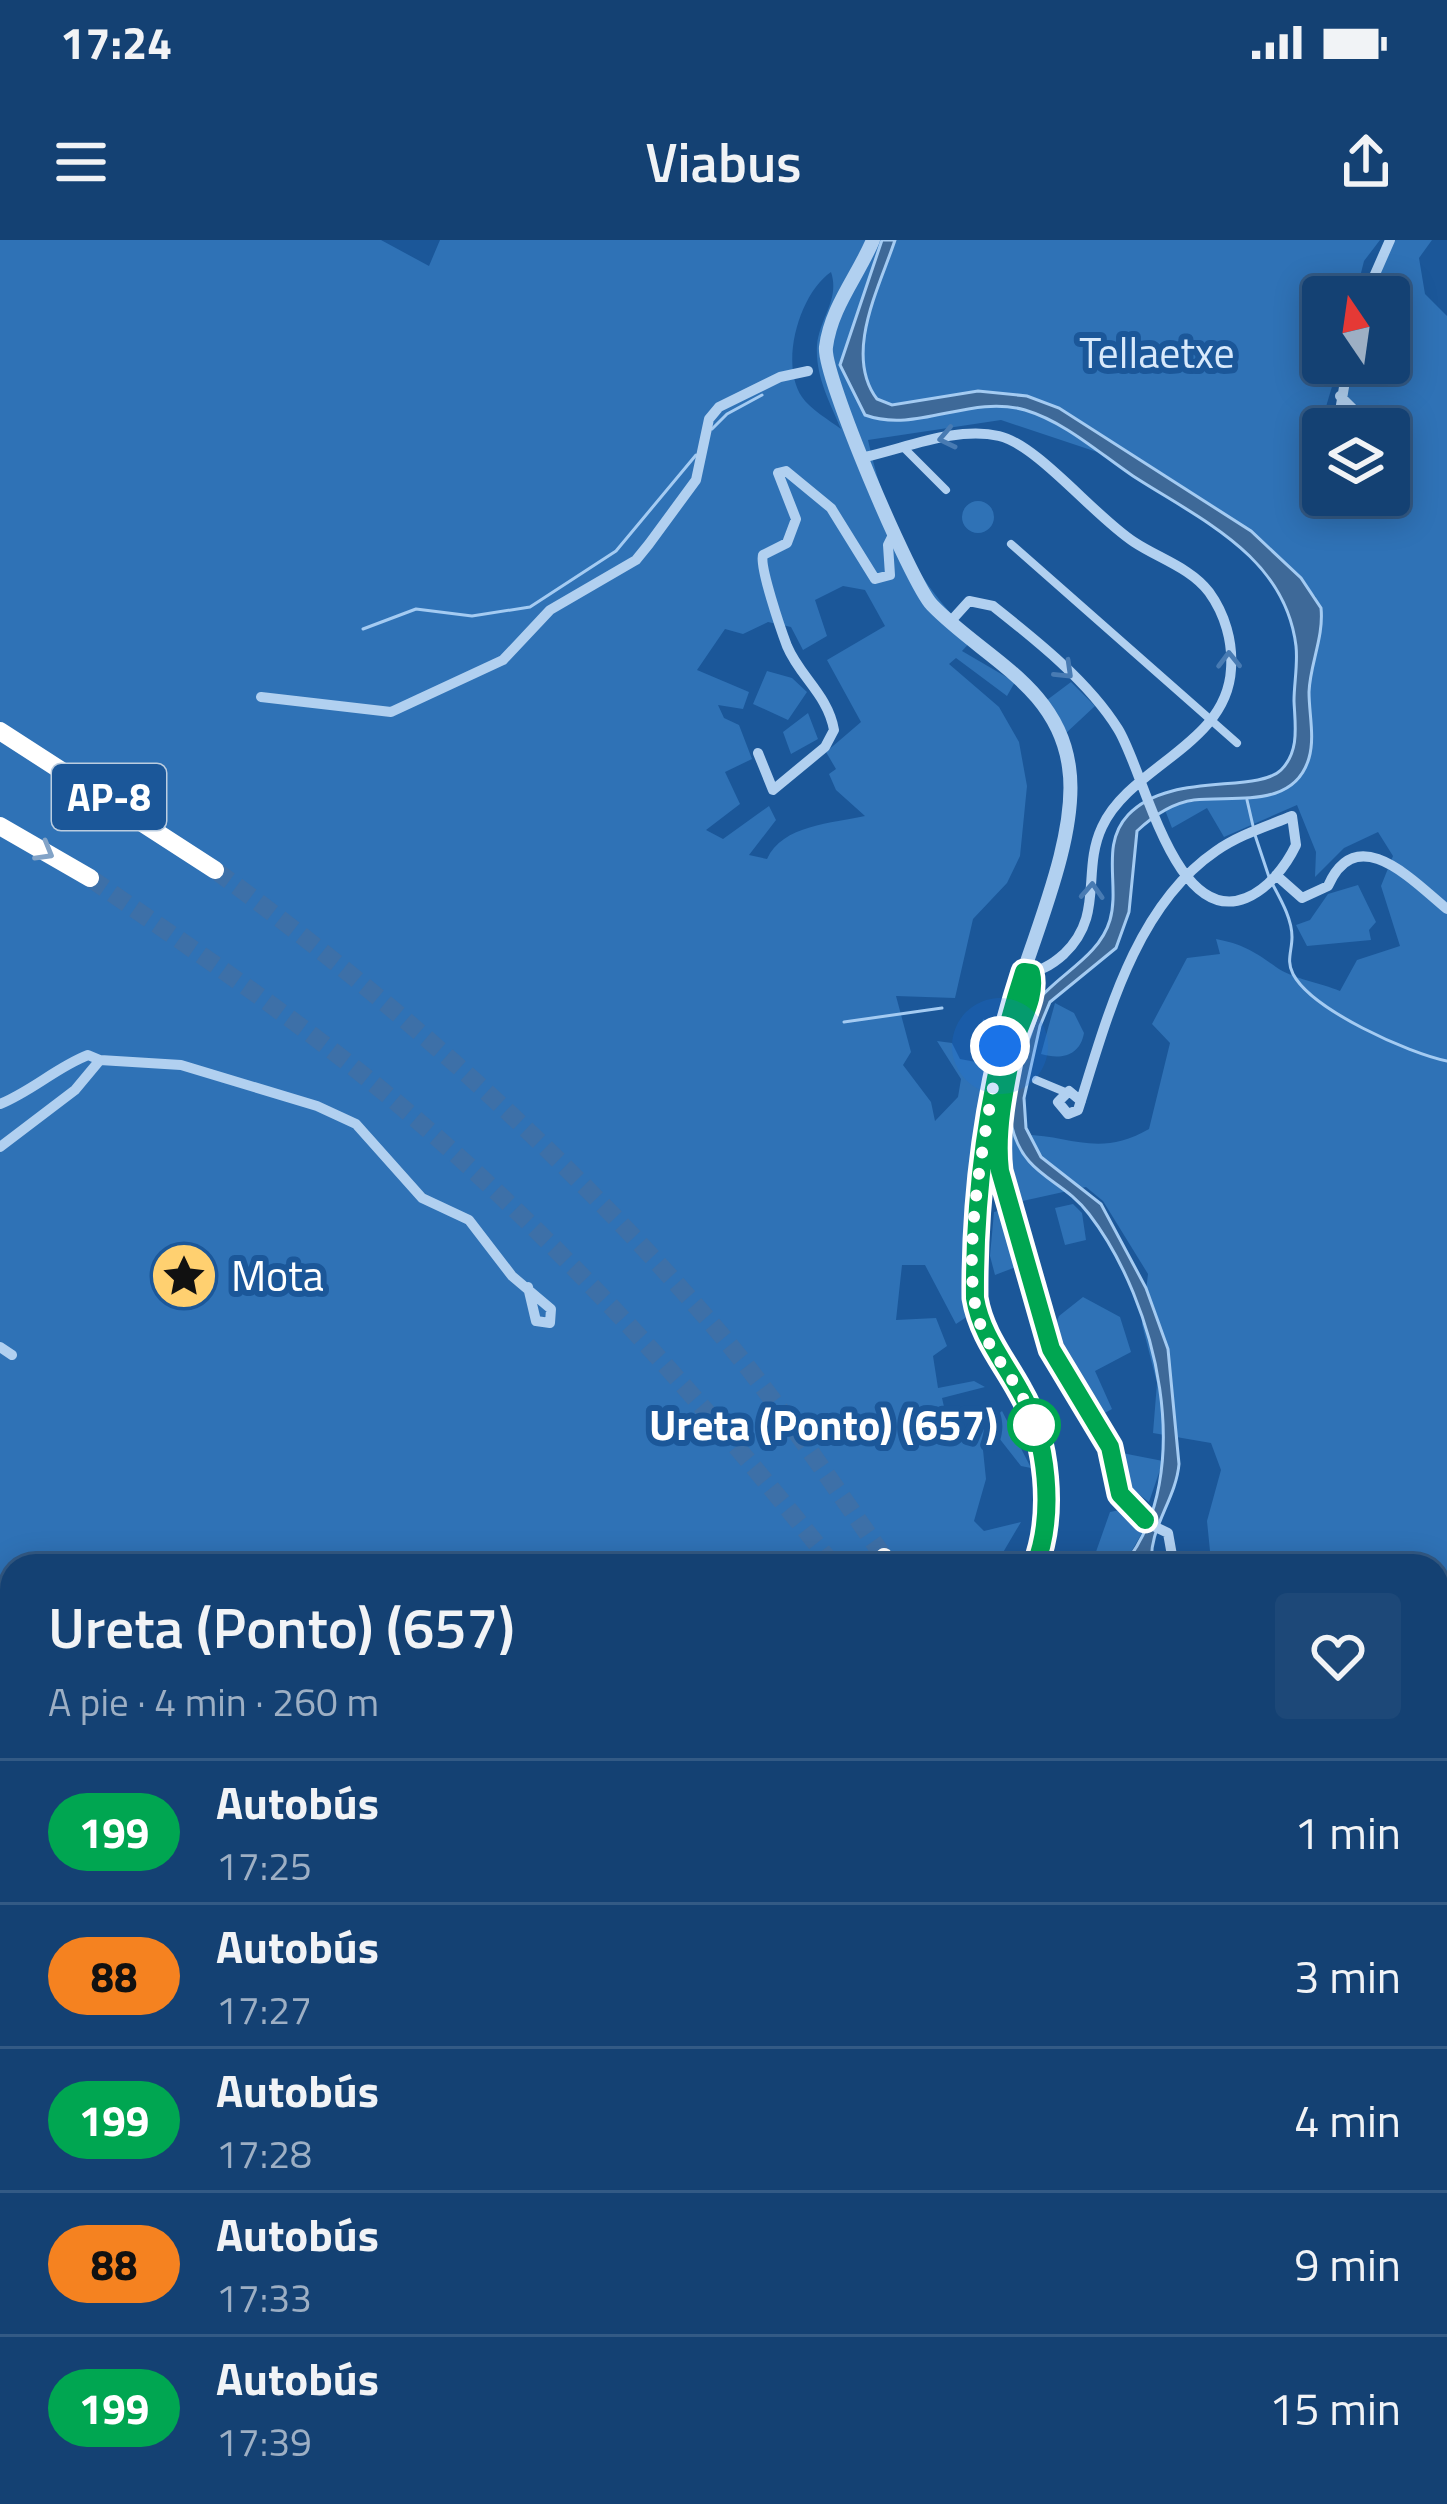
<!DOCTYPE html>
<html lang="es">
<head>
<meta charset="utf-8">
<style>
  body { margin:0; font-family:"Titillium Web",sans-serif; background:#1d4878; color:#f1f3f6; height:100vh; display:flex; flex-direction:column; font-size:45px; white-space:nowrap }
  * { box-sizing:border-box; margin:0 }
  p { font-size:39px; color:#9dafc4 }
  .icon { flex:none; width:66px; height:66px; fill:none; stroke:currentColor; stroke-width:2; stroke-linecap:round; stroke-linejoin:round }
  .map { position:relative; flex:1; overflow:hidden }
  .side { position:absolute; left:0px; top:1314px; width:1449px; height:951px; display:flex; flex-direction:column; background:#144173; border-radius:36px 36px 0 0; box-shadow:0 6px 30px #0003,0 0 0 3px #335a85 }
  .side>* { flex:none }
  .badge { padding:0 24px; border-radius:39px; font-size:42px; line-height:78px }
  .needle { width:78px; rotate:347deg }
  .fabs { position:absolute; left:1302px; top:36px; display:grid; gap:24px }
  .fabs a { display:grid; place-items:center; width:108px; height:108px; border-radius:12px; background:#144173; box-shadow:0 6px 30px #0003,0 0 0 3px #335a85; font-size:60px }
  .you { position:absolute; width:60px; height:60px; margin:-30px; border:9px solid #fff; border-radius:50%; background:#1a73e8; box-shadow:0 0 0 18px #1a73e833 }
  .map>.badge { position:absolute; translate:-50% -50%; box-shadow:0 0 0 6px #fff }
  .round { display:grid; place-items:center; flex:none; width:126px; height:126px; border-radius:12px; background:#1d4878 }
  .headline { display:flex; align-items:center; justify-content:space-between; height:204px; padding:0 48px }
  h1 { font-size:57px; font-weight:600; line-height:90px }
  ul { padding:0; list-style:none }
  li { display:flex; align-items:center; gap:36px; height:144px; padding:0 48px; border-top:3px solid #335a85 }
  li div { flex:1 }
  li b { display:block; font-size:45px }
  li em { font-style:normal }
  li .badge { min-width:132px; font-weight:700; text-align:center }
  .status { display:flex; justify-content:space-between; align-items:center; height:84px; padding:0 60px; background:#144173; direction:ltr }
  .status svg { height:33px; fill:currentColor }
  header { display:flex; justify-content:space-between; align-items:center; height:156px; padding:0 48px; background:#144173; font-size:54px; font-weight:600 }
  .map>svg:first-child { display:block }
</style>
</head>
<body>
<div class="status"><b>17:24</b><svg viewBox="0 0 49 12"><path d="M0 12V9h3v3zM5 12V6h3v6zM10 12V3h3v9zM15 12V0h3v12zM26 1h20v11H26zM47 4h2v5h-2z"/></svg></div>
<header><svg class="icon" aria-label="menu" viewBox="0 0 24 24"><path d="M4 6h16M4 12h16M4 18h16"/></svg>Viabus<svg class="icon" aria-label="share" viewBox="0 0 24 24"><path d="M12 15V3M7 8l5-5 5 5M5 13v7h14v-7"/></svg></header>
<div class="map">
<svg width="1447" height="2264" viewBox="0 0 1447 2264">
  <rect width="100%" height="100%" fill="#1b5799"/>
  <!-- green -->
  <path fill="#2f72b6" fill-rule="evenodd" d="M0,0H381L429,26L440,0H1380L1364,21L1355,57H1323V123H1339L1309,224L1323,238V255L1370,262L1373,255H1389V189H1370L1373,185L1345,154L1352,123H1389V112L1394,118L1389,57H1375L1373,30L1390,0H1432L1419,18L1425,54L1447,76V2264H32L48,2253H1437V1326H1206L1211,1321L1207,1281L1221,1230L1211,1203L1153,1193L1157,1143L1142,1084L1148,1034L1103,961L1086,947L1018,962L1007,896C1061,888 1093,922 1149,889L1170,803L1152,784L1187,718L1220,714L1216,699C1243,704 1255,712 1276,727C1293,739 1321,743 1340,751L1357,720L1400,706L1381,646L1393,616L1378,592L1344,608L1315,637L1316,612L1297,565L1224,597L1207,568L1172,588L1165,570C1204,552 1245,566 1285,547L1309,456L1316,357L1251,291L1154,231L1001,180L868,200C885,278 916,345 975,397L962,411L1015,442L1007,456L956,418L949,424L999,467L1019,502L1027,546L1020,616L1007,643L973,679L955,758L896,756L911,812L903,825L931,862L935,881L958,857L961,839L937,801L952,803L960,819L976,822L983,779L993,784L965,1011L968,1076L956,1084L925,1025H902L896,1080L936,1078L947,1106L933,1116L938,1148L974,1141L985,1147L942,1158L948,1184L973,1197L1002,1171L1031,1228L1021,1226L999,1198L983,1210L986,1239L974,1281L984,1291L1021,1282L995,1326H12V1798L0,1796ZM831,32C840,59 820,77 817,105C815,136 830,162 841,189C829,180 810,169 802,157C779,123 800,53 831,32ZM843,346L865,350L885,386L827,420L861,482L826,512L836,529L829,534L836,550L865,576C833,583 782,585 767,619L749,615L776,580L769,566L723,599L706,590L740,564L725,532L752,519L739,485L724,478L718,465L743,469L749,452L697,430L725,389L743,394L768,382L791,387L803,410L827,396L815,360Z
    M962 277a16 16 0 1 1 32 0a16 16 0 1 1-32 0Z
    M767,431L792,438L807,452L788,480L753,464Z
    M1071,442L1095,466L1065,494L1047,460Z
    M808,473L818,499L791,514L783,492Z
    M1358,645L1376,682L1369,690L1371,700L1307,706L1296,685L1310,680L1328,654Z
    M1055,763L1074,773L1084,793C1080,816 1061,820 1041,814Z
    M1073,964L1082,973L1086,1000L1065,1005L1055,968Z
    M1006,969L1021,1025L995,1035L990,1016L994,972Z
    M1083,1057L1120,1077L1131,1112L1095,1131L1112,1169L1101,1175C1084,1149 1045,1108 1059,1076Z
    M1122,1213L1163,1221L1149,1262L1124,1243Z
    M1120,1270L1146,1286L1123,1326H1091L1110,1272Z
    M12,1821V2221L0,2229V1823Z"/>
  <!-- water -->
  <path fill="#3e6998" stroke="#a4cbf2" stroke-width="3" d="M882,0H895C880,46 843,114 877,159L892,165L978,151L1027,156L1059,168L1251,291L1301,338L1321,368C1324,397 1310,424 1309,452C1309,474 1315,497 1309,518C1294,570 1233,555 1194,560C1172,563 1153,576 1137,591L1129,672L1116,708L1050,762L1040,786L1024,858L1026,888L1041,917L1101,964L1146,1048L1168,1109L1179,1224C1176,1260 1147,1290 1152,1326H1123C1199,1234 1156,1061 1089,974C1062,938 1024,937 1012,887C1004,853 1029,804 1038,771L1033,766C1056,735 1099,718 1110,680C1120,645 1100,605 1128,575C1169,531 1256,554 1281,530C1300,511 1295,485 1294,461C1294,443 1298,425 1296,406C1285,316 1201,280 1133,236C1099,213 1065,182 1025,170C970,154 917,194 865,175L840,125Z
    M12,2221V2253H48L32,2264H0V2229Z"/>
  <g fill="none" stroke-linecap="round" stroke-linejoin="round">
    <!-- stream -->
    <path stroke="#a4cbf2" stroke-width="3" d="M712,189L727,174L762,155
      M363,389L416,369L472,376L530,367L616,311L696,215
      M1247,560L1253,586
      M1255,595L1269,637
      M1273,645C1281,660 1292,679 1292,697C1292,711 1286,721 1293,734C1312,770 1408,813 1447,821
      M844,782L942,768
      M0,1621L12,1624
      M227,2253V2264
      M489,2264V2253"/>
    <!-- river -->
    <path stroke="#3e6998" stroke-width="18" d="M1437,2075L1447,2079"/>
    <!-- motorway-tunnel -->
    <path stroke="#3d70a8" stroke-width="18" stroke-dasharray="18 9" stroke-linecap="butt" d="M215,630C394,761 559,908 705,1076C771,1151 827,1236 884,1317
      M90,638C192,709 296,778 391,858C556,996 701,1158 834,1326
      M1437,2200L1447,2212
      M1413,2253L1421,2264"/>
    <!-- pedestrian -->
    <path stroke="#b1d0f0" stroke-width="8" d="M904,208L946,250
      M1011,304L1237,503
      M1036,840L1065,852"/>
    <!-- minor -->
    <path stroke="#b1d0f0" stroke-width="10" d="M1365,57L1390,0
      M1340,156L1366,182
      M1337,189L1348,123
      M865,217C906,208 957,186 999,196C1038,205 1094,276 1134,302C1158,318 1191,328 1209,352C1225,374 1233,402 1231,429C1227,505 1130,526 1102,587C1081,632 1105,675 1064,714C1053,724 1040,733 1024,732
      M950,382L969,361L993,366C1036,400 1089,442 1118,489C1144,530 1174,687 1246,658C1268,649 1286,626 1296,605L1292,576C1265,587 1239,595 1216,611C1134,667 1106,782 1078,870L1068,874L1058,862L1069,851L1081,861
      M261,457L391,472L503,420L550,370L636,320L649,304L696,240L709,179L719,167L780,137L808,131
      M758,513L773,550L825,507L834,490C828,455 800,437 787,406C781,390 759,326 763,315L787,303L796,279L778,233L786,231L831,268L875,339L890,335L888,305L894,293
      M1276,635L1302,658L1328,646C1357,580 1413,641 1447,669
      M1031,733C1037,757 1019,783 1013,807C1005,846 995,891 1000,931L1051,1109L1110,1207L1120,1254L1137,1278L1168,1293L1173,1321
      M100,820L181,825L317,866L356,884L422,958L469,980L512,1036L551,1069L550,1083L536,1081L528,1047
      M0,864C32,851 57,827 88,815L100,820L75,850L0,907
      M0,1107L12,1115
      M0,1988L12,1993"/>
    <!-- tertiary -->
    <path stroke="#b1d0f0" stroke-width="14" d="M873,0C858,36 831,67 826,107C822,134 911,343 932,365C982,417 1058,446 1069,527C1081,605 1018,728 1000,808C985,877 975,953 975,1024C974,1087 997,1106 1024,1157C1048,1205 1053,1276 1035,1326
      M0,2165L12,2157"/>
    <!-- motorway -->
    <path stroke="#fff" stroke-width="18" d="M0,491L215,630
      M0,586L90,638
      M884,1317L889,1326"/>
  </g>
  <!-- one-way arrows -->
  <defs><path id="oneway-chevron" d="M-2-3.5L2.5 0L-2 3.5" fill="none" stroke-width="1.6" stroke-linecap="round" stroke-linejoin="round" transform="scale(3)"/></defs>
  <g stroke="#487bb3">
    <use href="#oneway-chevron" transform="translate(947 198) rotate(168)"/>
    <use href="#oneway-chevron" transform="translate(1229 420) rotate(-91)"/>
    <use href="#oneway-chevron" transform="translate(1065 431) rotate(44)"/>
    <use href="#oneway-chevron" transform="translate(1092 651) rotate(-87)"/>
  </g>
  <use stroke="#82a3c7" href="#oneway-chevron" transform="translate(45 612) rotate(30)"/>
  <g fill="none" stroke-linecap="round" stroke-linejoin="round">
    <!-- line casing -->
    <g stroke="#fff" stroke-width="27">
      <path id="line" d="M1035,1326C1055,1275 1048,1199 1020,1151C1003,1120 981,1094 975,1058C974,947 990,837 1024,732L1031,733C1037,757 1019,783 1013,807C1005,846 995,891 1000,931L1051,1109L1110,1207L1120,1254L1145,1280"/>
    </g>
    <!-- line -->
    <use href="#line" stroke="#00a651" stroke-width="18"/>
    <!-- walk -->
    <path stroke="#fff" stroke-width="12" stroke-dasharray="0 21.6" d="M1000,806C989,877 959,1010 978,1077C989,1116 1023,1145 1034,1185"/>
  </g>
  <!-- icons -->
  <defs>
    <g id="sight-disc" transform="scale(3.45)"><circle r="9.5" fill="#ffd070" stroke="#1b5799"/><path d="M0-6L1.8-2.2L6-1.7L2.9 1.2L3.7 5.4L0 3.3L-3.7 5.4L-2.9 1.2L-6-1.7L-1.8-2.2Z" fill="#111"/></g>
  </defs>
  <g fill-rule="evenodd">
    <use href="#sight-disc" x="184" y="1036"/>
  </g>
  <!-- markers -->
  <circle fill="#fff" stroke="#00a651" stroke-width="6" cx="1034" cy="1185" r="24"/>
  <g text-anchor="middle" stroke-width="12" stroke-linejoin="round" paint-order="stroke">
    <!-- shield labels -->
    <rect fill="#1b5799" stroke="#bbcde0" stroke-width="3" x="52" y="524" width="114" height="66" rx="9"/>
    <g font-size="39" font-weight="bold" fill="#fff">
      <text x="109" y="571">AP-8</text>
    </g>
    <!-- park labels -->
    <g font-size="42" fill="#d8e9fb" stroke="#1b5799">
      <text x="1157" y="128">Tellaetxe</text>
    </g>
    <!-- poi labels -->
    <g font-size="42" fill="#fff" stroke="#1b5799" text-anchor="start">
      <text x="231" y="1051">Mota</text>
    </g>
    <!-- stop labels -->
    <g font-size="42" font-weight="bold" fill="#fff" stroke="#1b5799" text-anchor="end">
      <text x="998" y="1200">Ureta (Ponto) (657)</text>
    </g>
  </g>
</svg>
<div class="fabs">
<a><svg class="needle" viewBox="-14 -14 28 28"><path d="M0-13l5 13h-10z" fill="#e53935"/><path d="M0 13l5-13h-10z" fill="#9dafc4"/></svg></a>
<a><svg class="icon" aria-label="layers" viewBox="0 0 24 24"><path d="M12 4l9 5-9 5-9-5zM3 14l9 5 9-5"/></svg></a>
</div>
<div class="you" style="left:1000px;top:806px"></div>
<section class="side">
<div class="headline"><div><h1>Ureta (Ponto) (657)</h1><p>A pie · 4 min · 260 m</p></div><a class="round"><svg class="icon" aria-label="heart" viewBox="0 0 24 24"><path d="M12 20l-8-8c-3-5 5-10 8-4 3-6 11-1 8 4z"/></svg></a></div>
<ul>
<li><span class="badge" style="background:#00a651;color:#fff">199</span><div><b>Autobús</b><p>17:25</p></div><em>1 min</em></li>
<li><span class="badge" style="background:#f58220;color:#111">88</span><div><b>Autobús</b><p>17:27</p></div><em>3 min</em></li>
<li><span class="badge" style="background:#00a651;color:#fff">199</span><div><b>Autobús</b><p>17:28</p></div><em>4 min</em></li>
<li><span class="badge" style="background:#f58220;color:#111">88</span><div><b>Autobús</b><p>17:33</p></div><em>9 min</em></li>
<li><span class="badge" style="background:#00a651;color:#fff">199</span><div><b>Autobús</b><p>17:39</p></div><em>15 min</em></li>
</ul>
</section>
</div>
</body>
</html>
